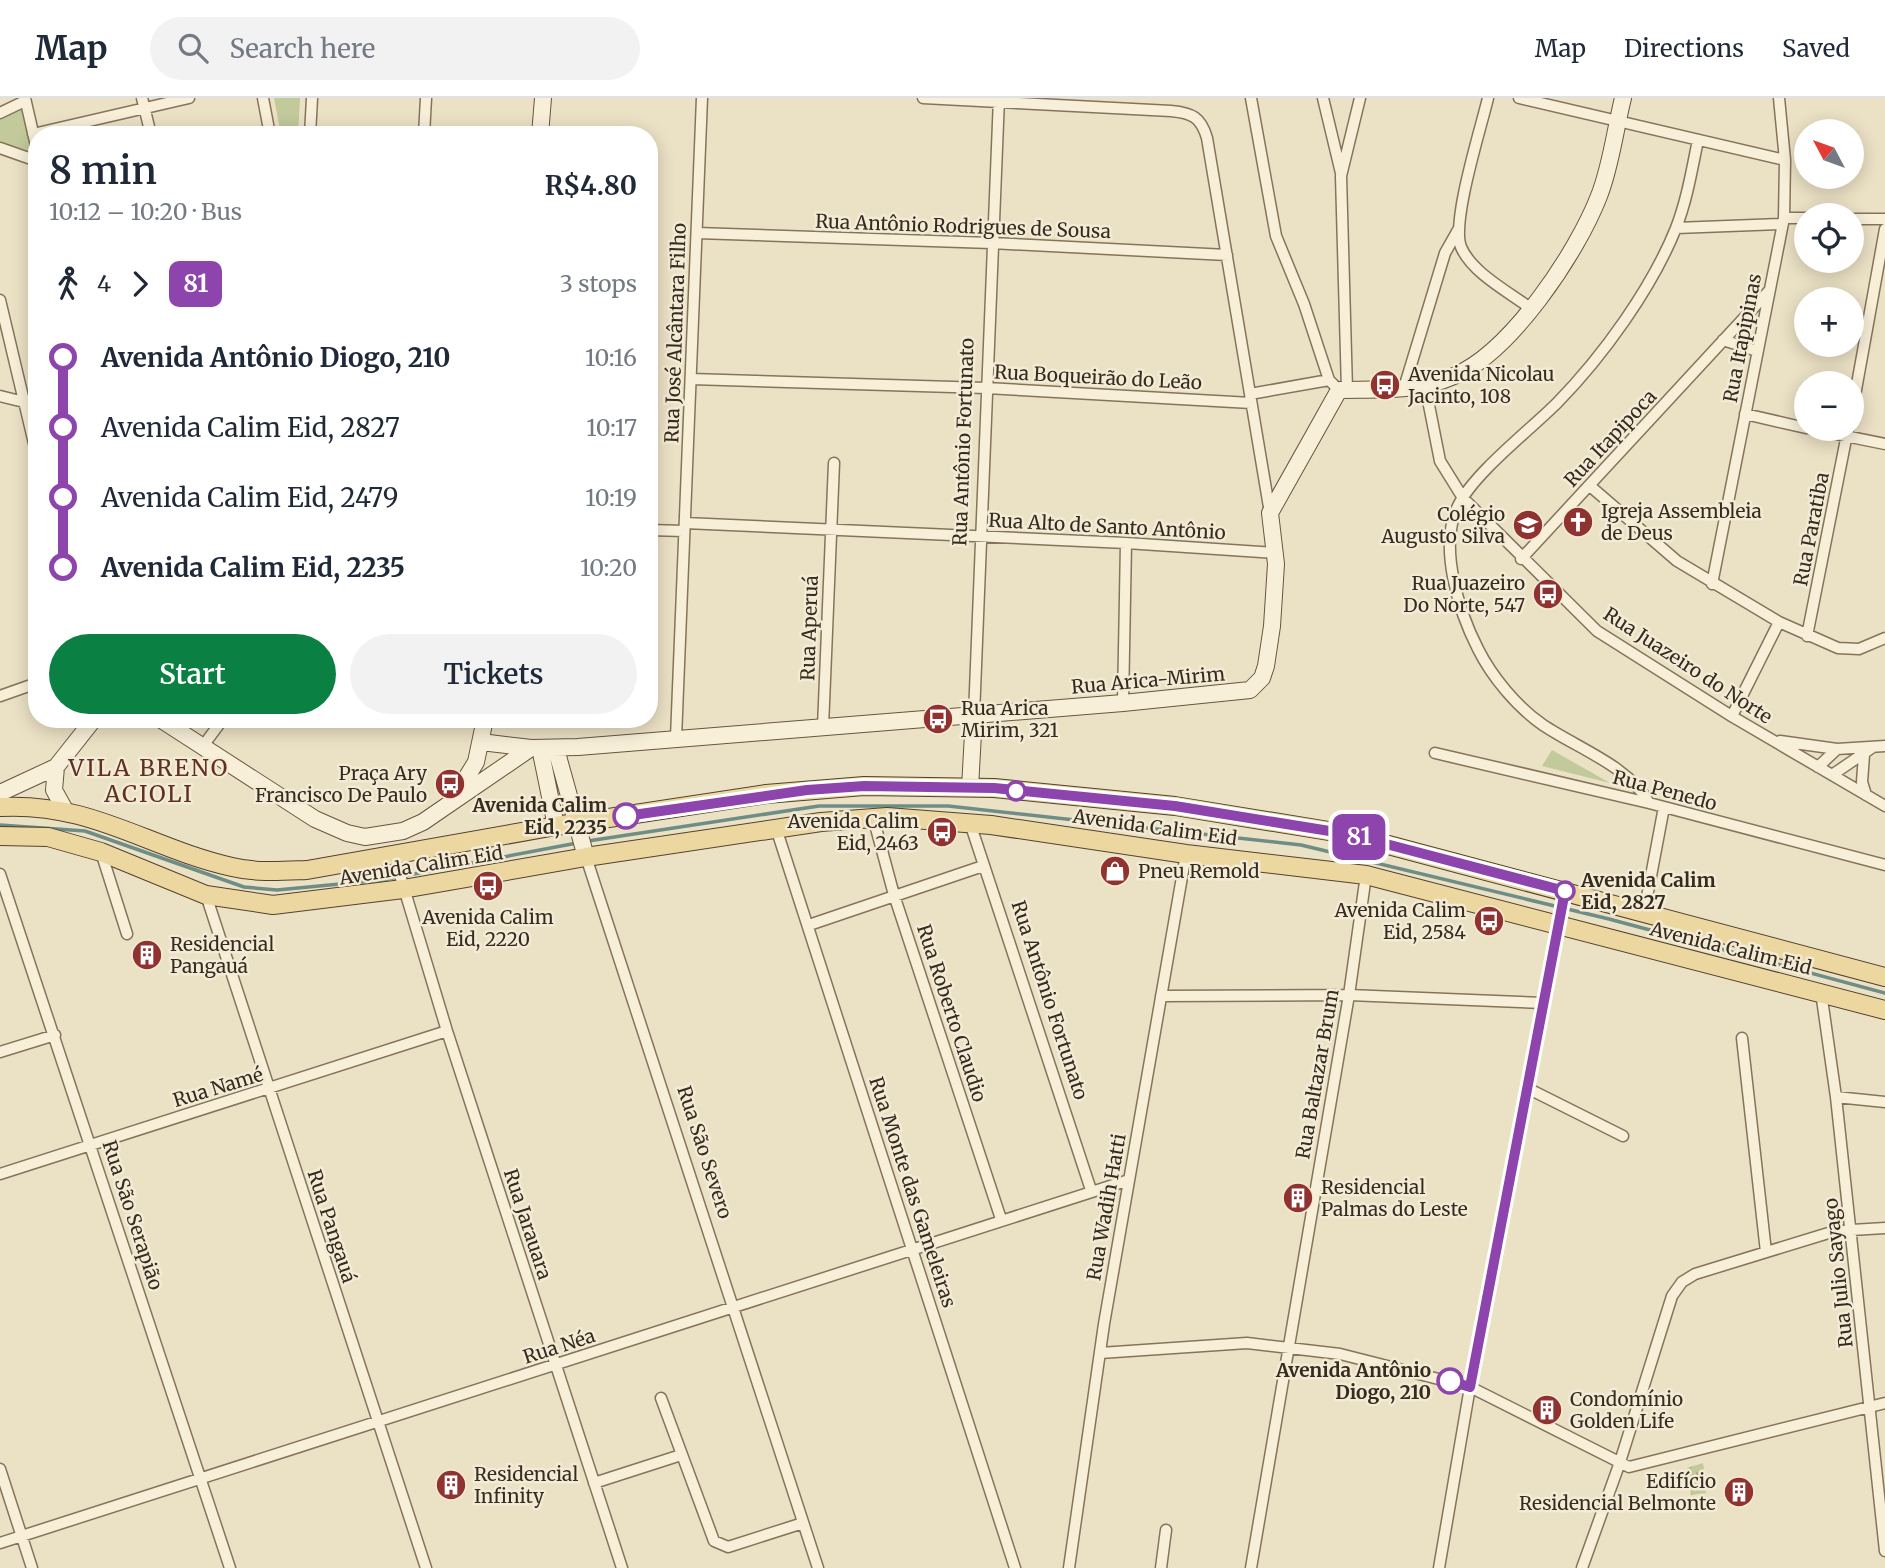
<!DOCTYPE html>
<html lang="en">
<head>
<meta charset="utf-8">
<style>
  body { margin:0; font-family:Merriweather,serif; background:#f2f2f3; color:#1f2937; height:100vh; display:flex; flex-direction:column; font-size:26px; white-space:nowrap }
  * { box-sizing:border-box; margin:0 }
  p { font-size:23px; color:#747a83 }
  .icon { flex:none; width:38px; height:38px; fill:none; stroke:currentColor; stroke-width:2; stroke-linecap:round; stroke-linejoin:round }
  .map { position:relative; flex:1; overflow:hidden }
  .panel { position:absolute; left:28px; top:28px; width:630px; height:602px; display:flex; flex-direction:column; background:#fff; border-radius:28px; box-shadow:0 4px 18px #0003 }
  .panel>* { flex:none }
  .badge { padding:0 14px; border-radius:10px; font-size:24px; line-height:46px }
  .needle { width:46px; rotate:311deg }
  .fabs { position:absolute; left:1794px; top:21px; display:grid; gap:14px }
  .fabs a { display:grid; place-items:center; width:70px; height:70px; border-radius:50%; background:#fff; box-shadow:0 4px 18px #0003; font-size:35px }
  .map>.badge { position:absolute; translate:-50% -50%; box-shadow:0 0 0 4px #fff }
  .legs { display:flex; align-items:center; gap:10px; height:77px; padding:0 21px; font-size:23px }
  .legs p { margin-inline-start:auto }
  .summary { display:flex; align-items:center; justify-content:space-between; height:119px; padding:0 21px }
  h1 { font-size:38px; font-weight:600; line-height:52px }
  .action { display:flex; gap:14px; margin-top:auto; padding:14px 21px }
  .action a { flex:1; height:80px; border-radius:42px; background:#0b8043; color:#fff; font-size:28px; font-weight:600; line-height:80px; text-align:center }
  .action a+a { background:#f2f2f3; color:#1f2937 }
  ul { padding:0 21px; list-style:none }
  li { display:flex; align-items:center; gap:24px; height:70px; font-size:26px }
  li i { display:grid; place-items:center; width:10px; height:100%; margin:0 9px; background:currentColor }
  li i::after { content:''; width:18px; height:18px; margin:-9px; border:5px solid; border-radius:50%; background:#fff }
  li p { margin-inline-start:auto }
  li:first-child i { background:linear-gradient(#0000 50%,currentColor 0) }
  li:last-child i { background:linear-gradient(currentColor 50%,#0000 0) }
  header { display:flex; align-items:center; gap:42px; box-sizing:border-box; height:98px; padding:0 35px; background:#fff; border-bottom:2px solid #e0e1e3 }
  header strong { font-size:33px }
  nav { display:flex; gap:38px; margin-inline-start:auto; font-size:24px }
  .search { width:490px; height:63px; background:#f2f2f3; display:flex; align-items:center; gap:18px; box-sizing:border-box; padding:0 24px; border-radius:38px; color:#747a83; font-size:26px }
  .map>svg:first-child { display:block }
</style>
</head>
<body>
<header>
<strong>Map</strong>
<div class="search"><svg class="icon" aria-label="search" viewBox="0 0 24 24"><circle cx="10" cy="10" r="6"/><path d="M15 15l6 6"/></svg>Search here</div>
<nav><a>Map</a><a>Directions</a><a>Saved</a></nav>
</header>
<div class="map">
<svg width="1885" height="1470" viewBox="0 0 1885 1470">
  <defs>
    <pattern id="garden-dots" width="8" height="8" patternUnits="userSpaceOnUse" patternTransform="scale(1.75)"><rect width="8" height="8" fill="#c2c99a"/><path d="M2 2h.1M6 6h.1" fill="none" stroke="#a7ad84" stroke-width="1.8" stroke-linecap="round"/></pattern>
  </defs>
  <rect width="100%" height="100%" fill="#ebe1c5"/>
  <!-- park -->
  <path fill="#c2c99a" d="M274,0H300L298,37H281Z
    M24,6L37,60L0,45V18Z
    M1552,652L1610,685L1542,668Z"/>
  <!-- garden -->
  <path fill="url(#garden-dots)" d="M1703,1365L1706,1395L1691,1397L1687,1370Z"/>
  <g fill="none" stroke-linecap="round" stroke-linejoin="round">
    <!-- stream -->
    <path stroke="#6e8d86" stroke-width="3.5" d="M0,727L85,733L244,789L277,792L382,782L577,745
      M588,743L819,708H948L1301,747L1609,821L1885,895"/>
    <!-- street casing -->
    <g stroke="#85745d" stroke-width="13">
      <path id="street" d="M25,0L37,52
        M142,0L151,37
        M263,0L270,37
        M923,0L1171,13C1192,15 1201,19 1207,40L1270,415
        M1251,0L1276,138L1304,206L1329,282L1339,292
        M1323,0L1341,75
        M1488,0C1481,30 1451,124 1461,149C1472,175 1509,194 1530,210
        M1519,0L1785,62
        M0,15L25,3
        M33,36L189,0
        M310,37L312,0
        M424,37L426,0
        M0,50L37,63
        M1784,120H1806
        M1852,121H1885
        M1676,130L1783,126
        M697,135L991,145L1227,157
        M0,202L37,358
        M1723,242L1757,253
        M691,281L986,290L1251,305
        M1425,287L1440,363L1463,400L1597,533L1733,619L1885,708
        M1404,290L1445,155L1458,132
        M1347,292L1341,78L1360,0
        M1250,296L1329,282
        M0,298L24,304L37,302
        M1852,314L1885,131
        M1745,316L1806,330
        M1811,331L1885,346
        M1590,388L1677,463L1779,524L1838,550L1859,551L1885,540
        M685,425L1126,445L1275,455
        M649,432L684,433
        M1521,461L1769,193
        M1712,486L1784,120L1785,62L1779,0
        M1807,538L1848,331
        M0,598L37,585
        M1123,605L1126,445
        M974,617L999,0
        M1732,618L1779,524
        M823,629L834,365
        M676,640L702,0
        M1780,643L1837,651L1885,648
        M203,648L223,621
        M1435,655L1649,705L1885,767
        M1864,657L1862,684L1866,697
        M1818,669L1837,651
        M1832,677L1873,649
        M1649,705C1629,668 1577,650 1543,627C1517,609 1492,579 1478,551C1459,514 1438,448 1458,408C1474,375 1530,332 1557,305C1603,258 1652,190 1676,130C1687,102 1692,71 1698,42
        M873,719L894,797L1001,1121
        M970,725L1091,1092
        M776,730L1015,1470
        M101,754L127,836
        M394,757L447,933L622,1470
        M586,759L818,1470
        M0,776L230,1470
        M206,797L426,1470
        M1644,815L1664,709
        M809,827L983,768
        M1821,894L1836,999L1885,1453
        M1161,898L1349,897L1543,905
        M1742,940L1766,1154
        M0,954L55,937
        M1527,990L1623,1038
        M1836,999L1885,1004
        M0,1076L447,933
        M1100,1255L1247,1245L1340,1256L1470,1289L1629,1369L1885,1305
        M661,1300L714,1443L728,1449L803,1425
        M0,1371L32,1470
        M594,1385L681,1357
        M0,1445L1129,1082
        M1069,1470L1104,1226L1186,756
        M1161,1470L1166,1432
        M1251,1470L1349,897L1366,777
        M1439,1470L1470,1289L1565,793
        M1582,1470L1619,1367L1672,1198L1682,1184L1695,1176L1835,1133L1885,1130"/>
    </g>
    <!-- secondary casing -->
    <g stroke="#675540" stroke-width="18">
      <path id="secondary" d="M540,37L543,0
        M160,621L315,721L347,735L365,739L403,733L423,724L531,650
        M481,644L531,650L578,649L1123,605L1250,592L1262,580L1266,568L1272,528L1276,466L1270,415L1339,292C1377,291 1418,294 1454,278C1511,254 1577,155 1599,98C1611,68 1615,32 1623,0
        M540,650L556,728
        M556,651L586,759
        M56,669L54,692L65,712
        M970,690L974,617
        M0,695L56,669L94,621
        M457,695L476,664L485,621"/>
    </g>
    <!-- primary casing -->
    <g stroke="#534230" stroke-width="20">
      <path id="primary" d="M0,709C92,704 148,750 232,769C257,775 282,773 307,772L556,728L766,696L864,688L994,690L1175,708L1347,736L1885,879
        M0,738L48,739L101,754L206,797L273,807L403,791L586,759L821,724L887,719L991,727L1186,756L1366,777L1885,912"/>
    </g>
    <!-- street -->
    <use href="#street" stroke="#f7efd8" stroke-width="10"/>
    <!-- secondary -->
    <use href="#secondary" stroke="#f7efd8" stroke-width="16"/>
    <!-- primary -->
    <use href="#primary" stroke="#ecd7a0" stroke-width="18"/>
  </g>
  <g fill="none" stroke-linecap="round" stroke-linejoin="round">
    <!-- line-1 casing -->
    <g stroke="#fff" stroke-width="16">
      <path id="line-1" d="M626,718L807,692L864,688L994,690L1175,708L1348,736L1565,793L1470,1289L1450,1283"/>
    </g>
    <!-- line-1 -->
    <use href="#line-1" stroke="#8e44ad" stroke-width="10"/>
  </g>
  <!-- icons -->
  <defs>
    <g id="bus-disc" transform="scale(1.575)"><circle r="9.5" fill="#903330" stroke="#f3ebd5"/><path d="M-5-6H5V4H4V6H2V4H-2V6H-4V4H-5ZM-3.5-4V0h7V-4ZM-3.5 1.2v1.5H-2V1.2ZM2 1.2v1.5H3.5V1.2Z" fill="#fff"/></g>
    <g id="church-disc" transform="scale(1.575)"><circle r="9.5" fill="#903330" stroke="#f3ebd5"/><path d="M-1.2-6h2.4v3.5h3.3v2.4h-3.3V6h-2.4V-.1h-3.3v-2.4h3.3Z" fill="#fff"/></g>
    <g id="school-disc" transform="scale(1.575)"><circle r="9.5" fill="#903330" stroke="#f3ebd5"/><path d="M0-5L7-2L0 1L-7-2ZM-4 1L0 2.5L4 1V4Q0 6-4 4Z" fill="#fff"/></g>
    <g id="shop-disc" transform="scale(1.575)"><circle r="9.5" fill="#903330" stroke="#f3ebd5"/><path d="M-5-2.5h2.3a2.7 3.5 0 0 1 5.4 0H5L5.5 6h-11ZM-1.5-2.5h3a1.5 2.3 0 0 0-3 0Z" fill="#fff"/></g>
    <g id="building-disc" transform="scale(1.575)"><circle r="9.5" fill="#903330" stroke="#f3ebd5"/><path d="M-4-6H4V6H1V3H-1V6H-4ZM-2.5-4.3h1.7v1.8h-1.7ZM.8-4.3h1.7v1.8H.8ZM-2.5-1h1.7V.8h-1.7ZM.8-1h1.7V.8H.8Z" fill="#fff"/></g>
  </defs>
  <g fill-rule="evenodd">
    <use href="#bus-disc" x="1385" y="287"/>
    <use href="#church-disc" x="1578" y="424"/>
    <use href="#school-disc" x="1528" y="427"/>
    <use href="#bus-disc" x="1548" y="496"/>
    <use href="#bus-disc" x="938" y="621"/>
    <use href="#bus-disc" x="450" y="686"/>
    <use href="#bus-disc" x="942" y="734"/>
    <use href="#shop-disc" x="1115" y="773"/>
    <use href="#bus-disc" x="488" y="788"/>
    <use href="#bus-disc" x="1489" y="823"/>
    <use href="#building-disc" x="147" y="857"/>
    <use href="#building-disc" x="1298" y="1100"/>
    <use href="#building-disc" x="1547" y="1312"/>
    <use href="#building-disc" x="451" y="1387"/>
    <use href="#building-disc" x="1739" y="1394"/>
  </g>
  <!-- markers -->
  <g fill="#fff" stroke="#8e44ad" stroke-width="3.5">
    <circle cx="1016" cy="693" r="9"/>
    <circle cx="626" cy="718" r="12"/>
    <circle cx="1565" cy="793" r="9"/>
    <circle cx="1450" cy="1283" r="12"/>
  </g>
  <g text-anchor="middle" stroke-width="5" stroke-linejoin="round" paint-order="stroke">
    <!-- street labels -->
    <g font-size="19" fill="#362b1f" stroke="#f3ebd5">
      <text transform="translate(963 128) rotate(2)" y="7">Rua Antônio Rodrigues de Sousa</text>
      <text transform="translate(675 235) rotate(-88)" y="7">Rua José Alcântara Filho</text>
      <text transform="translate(1742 240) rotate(-79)" y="7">Rua Itapipinas</text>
      <text transform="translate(1098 279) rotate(3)" y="7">Rua Boqueirão do Leão</text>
      <text transform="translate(1610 340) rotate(-47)" y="7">Rua Itapipoca</text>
      <text transform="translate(963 344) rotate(-88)" y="7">Rua Antônio Fortunato</text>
      <text transform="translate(1107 428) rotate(3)" y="7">Rua Alto de Santo Antônio</text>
      <text transform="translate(1811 431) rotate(-79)" y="7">Rua Paratiba</text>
      <text transform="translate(809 530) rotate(-88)" y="7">Rua Aperuá</text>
      <text transform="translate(1688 567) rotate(33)" y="7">Rua Juazeiro do Norte</text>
      <text transform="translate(1148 582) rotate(-5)" y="7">Rua Arica-Mirim</text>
      <text transform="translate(1665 692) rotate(15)" y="7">Rua Penedo</text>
      <text transform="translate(1155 729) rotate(8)" y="7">Avenida Calim Eid</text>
      <text transform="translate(421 767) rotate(-9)" y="7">Avenida Calim Eid</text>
      <text transform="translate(1731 850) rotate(14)" y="7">Avenida Calim Eid</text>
      <text transform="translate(1050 902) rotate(72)" y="7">Rua Antônio Fortunato</text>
      <text transform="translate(952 915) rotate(72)" y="7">Rua Roberto Claudio</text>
      <text transform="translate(1317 976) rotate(-80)" y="7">Rua Baltazar Brum</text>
      <text transform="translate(218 989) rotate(-17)" y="7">Rua Namé</text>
      <text transform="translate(705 1054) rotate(72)" y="7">Rua São Severo</text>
      <text transform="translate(913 1094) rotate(72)" y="7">Rua Monte das Gameleiras</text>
      <text transform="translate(1106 1109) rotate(-80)" y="7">Rua Wadih Hatti</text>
      <text transform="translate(133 1117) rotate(72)" y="7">Rua São Serapião</text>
      <text transform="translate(528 1126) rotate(72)" y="7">Rua Jarauara</text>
      <text transform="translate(332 1128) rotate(72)" y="7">Rua Pangauá</text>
      <text transform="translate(1838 1175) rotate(-96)" y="7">Rua Julio Sayago</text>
      <text transform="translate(559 1248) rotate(-18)" y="7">Rua Néa</text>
    </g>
    <!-- poi labels -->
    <g font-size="19" fill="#362b1f" stroke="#f3ebd5" text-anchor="start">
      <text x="1408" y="283">Avenida Nicolau<tspan x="1408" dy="22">Jacinto, 108</tspan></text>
      <text x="1601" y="420">Igreja Assembleia<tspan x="1601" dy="22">de Deus</tspan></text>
      <text x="1505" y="423" text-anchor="end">Colégio<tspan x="1505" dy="22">Augusto Silva</tspan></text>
      <text x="1525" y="492" text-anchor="end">Rua Juazeiro<tspan x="1525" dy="22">Do Norte, 547</tspan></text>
      <text x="961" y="617">Rua Arica<tspan x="961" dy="22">Mirim, 321</tspan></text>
      <text x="427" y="682" text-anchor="end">Praça Ary<tspan x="427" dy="22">Francisco De Paulo</tspan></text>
      <text x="919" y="730" text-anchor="end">Avenida Calim<tspan x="919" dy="22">Eid, 2463</tspan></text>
      <text x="1138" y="780">Pneu Remold</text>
      <text x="1466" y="819" text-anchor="end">Avenida Calim<tspan x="1466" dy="22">Eid, 2584</tspan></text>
      <text x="488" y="826" text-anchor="middle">Avenida Calim<tspan x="488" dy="22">Eid, 2220</tspan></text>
      <text x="170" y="853">Residencial<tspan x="170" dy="22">Pangauá</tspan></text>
      <text x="1321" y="1096">Residencial<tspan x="1321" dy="22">Palmas do Leste</tspan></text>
      <text x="1570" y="1308">Condomínio<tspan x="1570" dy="22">Golden Life</tspan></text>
      <text x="474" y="1383">Residencial<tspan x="474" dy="22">Infinity</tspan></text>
      <text x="1716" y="1390" text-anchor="end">Edifício<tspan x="1716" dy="22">Residencial Belmonte</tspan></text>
    </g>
    <!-- stop labels -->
    <g font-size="19" font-weight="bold" fill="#362b1f" stroke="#f3ebd5" text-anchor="end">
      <text x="607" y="714">Avenida Calim<tspan x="607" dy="22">Eid, 2235</tspan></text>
      <text x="1581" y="789" text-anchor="start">Avenida Calim<tspan x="1581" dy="22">Eid, 2827</tspan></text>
      <text x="1431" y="1279">Avenida Antônio<tspan x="1431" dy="22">Diogo, 210</tspan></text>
    </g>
    <!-- quarter labels -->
    <g font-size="23" letter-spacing="2" fill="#603122" stroke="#f3ebd5">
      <text x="149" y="678">VILA BRENO<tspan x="149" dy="26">ACIOLI</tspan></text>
    </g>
  </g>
</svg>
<div class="fabs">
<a><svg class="needle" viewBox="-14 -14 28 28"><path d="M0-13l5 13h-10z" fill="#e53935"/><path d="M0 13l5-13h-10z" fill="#747a83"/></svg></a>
<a><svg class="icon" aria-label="locate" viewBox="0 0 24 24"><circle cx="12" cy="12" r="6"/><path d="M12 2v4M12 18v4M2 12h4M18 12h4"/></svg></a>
<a>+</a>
<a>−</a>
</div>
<b class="badge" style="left:1359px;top:739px;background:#8e44ad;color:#fff">81</b>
<section class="panel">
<div class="summary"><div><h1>8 min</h1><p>10:12 – 10:20 · Bus</p></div><b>R$4.80</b></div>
<div class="legs"><svg class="icon" aria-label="walk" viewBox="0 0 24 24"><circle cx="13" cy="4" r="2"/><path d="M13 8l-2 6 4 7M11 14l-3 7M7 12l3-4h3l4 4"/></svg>4<svg class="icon" aria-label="forward" viewBox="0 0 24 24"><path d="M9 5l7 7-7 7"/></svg><b class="badge" style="background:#8e44ad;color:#fff">81</b><p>3 stops</p></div>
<ul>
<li><i style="color:#8e44ad"></i><b>Avenida Antônio Diogo, 210</b><p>10:16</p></li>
<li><i style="color:#8e44ad"></i><span>Avenida Calim Eid, 2827</span><p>10:17</p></li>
<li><i style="color:#8e44ad"></i><span>Avenida Calim Eid, 2479</span><p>10:19</p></li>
<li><i style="color:#8e44ad"></i><b>Avenida Calim Eid, 2235</b><p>10:20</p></li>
</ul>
<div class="action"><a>Start</a><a>Tickets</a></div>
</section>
</div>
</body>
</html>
